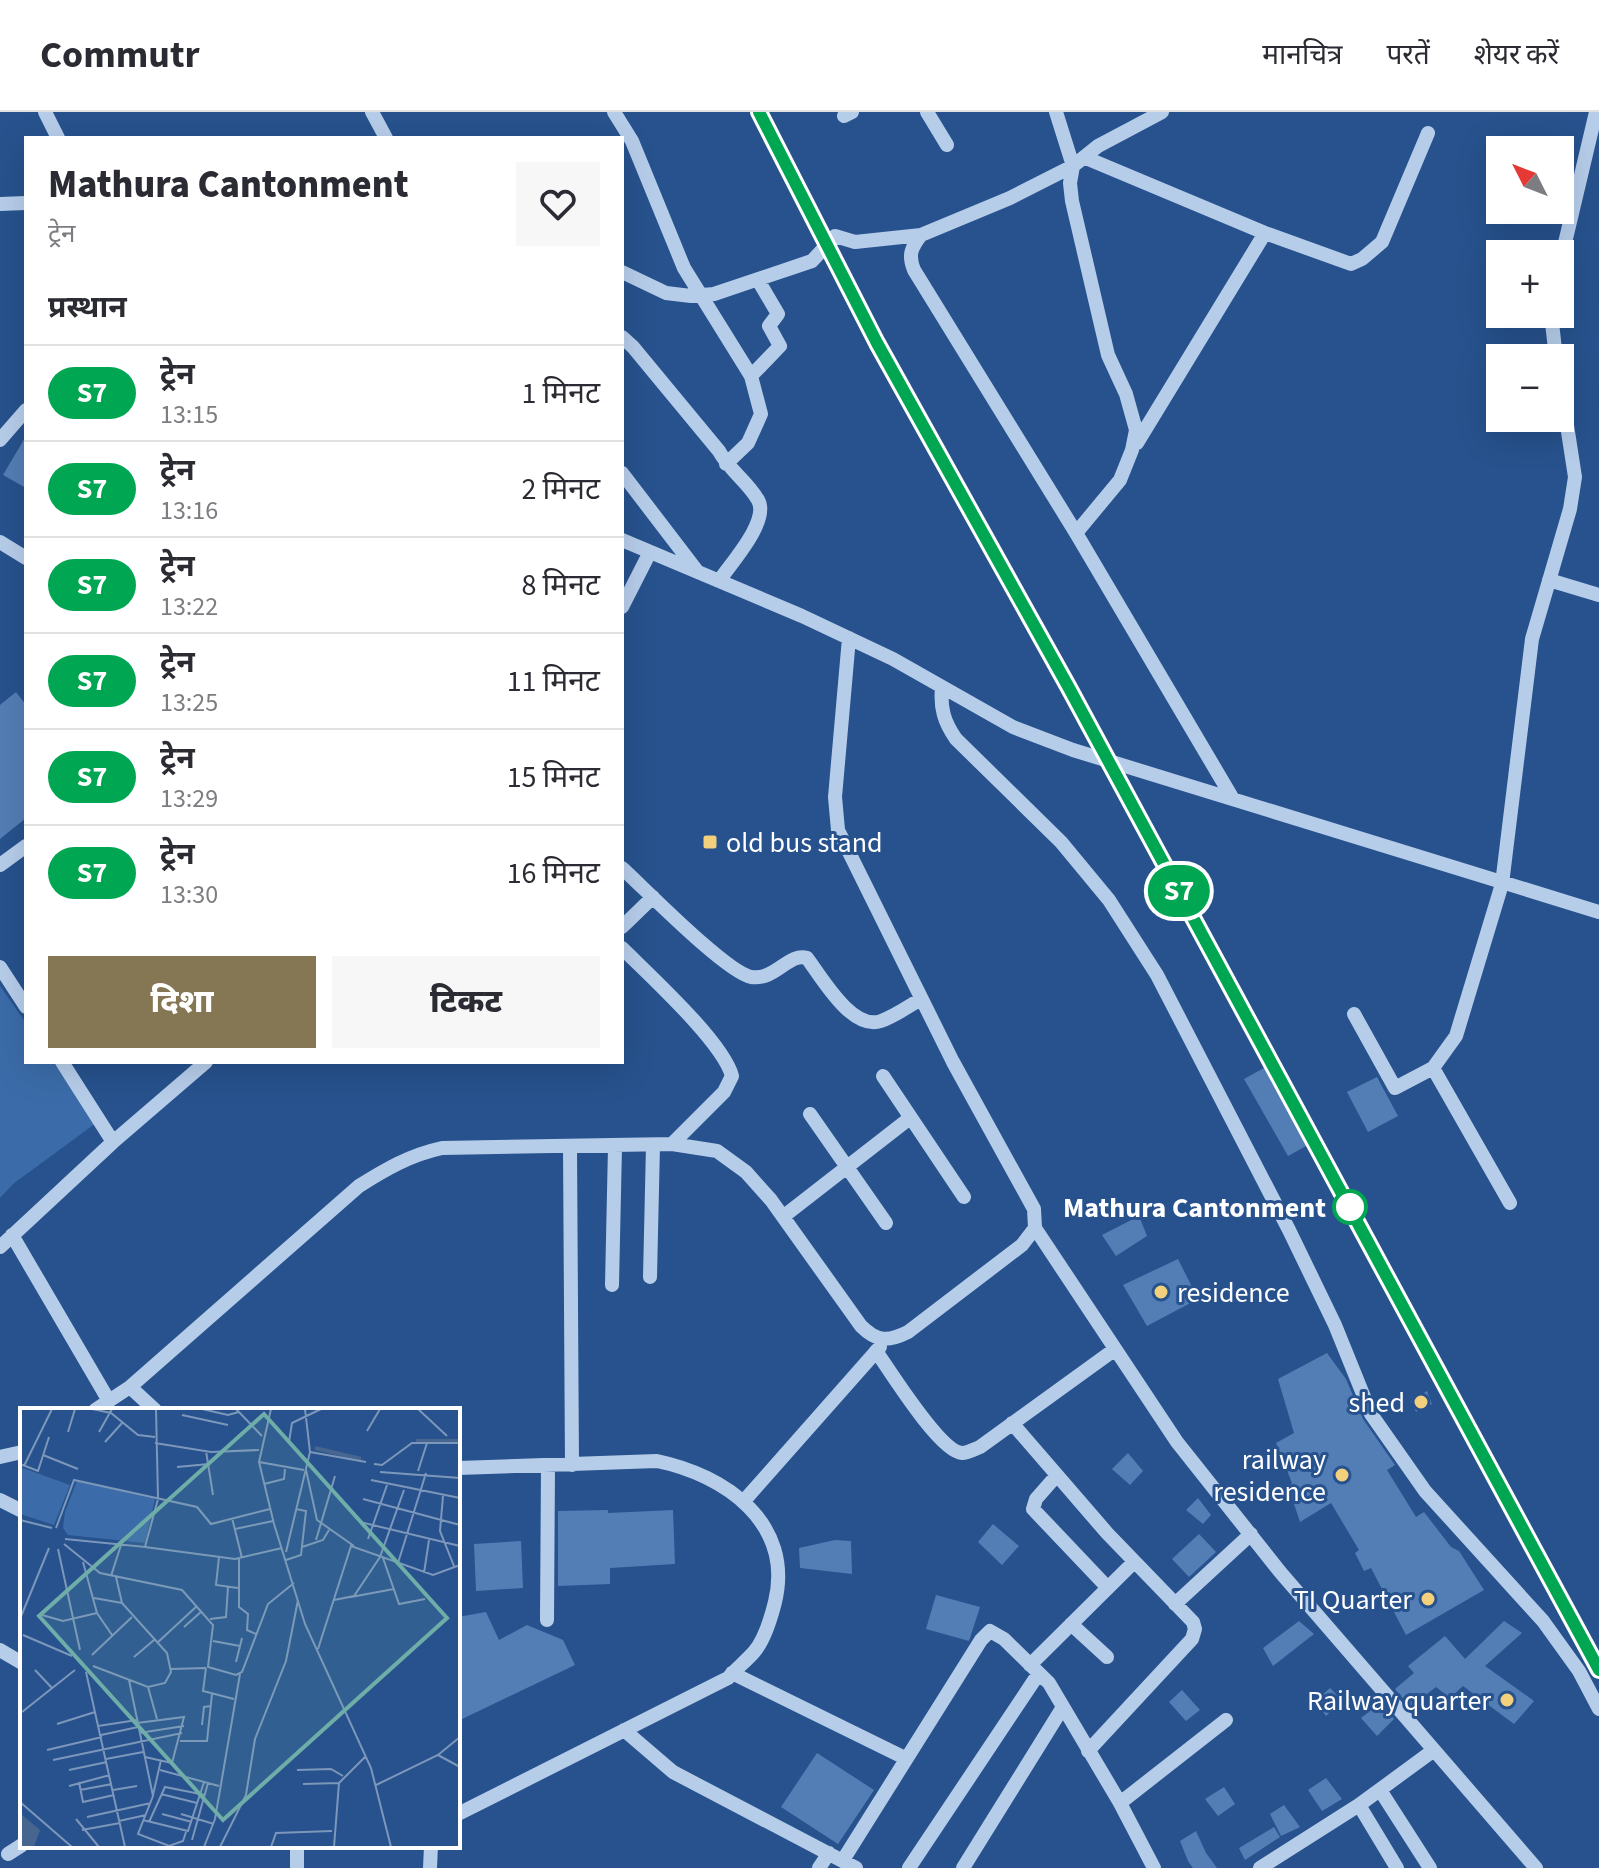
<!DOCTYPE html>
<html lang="hi">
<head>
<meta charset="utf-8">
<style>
  body { margin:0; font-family:"Source Sans 3","Noto Sans Devanagari",sans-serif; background:#f7f7f7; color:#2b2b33; height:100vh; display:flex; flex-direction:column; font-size:30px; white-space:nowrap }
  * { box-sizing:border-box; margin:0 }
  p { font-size:26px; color:#7c7c81 }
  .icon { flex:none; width:44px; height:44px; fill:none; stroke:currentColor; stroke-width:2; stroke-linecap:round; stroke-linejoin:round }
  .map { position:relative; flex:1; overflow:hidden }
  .panel { position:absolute; left:24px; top:24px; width:600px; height:928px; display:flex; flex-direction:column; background:#fff; border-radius:0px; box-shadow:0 8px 32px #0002 }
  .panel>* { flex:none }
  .badge { padding:0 16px; border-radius:26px; font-size:28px; line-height:52px }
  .needle { width:52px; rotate:312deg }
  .tools { position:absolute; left:1486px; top:24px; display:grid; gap:16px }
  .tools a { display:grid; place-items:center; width:88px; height:88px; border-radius:0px; background:#fff; box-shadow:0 8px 32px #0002; font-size:40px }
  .map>.badge { position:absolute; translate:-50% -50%; box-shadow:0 0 0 4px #fff }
  h2 { padding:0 24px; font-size:30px; line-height:72px }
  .round { display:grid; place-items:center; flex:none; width:84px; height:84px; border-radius:0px; background:#f7f7f7 }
  .summary { display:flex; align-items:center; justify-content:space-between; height:136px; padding:0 24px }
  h1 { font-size:38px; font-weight:800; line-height:60px }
  .cta { display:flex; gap:16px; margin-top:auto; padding:16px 24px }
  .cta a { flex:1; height:92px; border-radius:0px; background:#857654; color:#fff; font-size:32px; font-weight:800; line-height:92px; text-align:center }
  .cta a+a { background:#f7f7f7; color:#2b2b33 }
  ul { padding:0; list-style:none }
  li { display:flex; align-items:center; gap:24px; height:96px; padding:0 24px; border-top:2px solid #e1e1e2 }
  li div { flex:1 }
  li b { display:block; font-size:30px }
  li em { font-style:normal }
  li .badge { min-width:88px; font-weight:700; text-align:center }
  header { display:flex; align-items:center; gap:48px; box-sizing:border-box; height:112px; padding:0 40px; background:#fff; border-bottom:2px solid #e1e1e2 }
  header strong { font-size:38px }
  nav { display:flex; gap:44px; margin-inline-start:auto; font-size:28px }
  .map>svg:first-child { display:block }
</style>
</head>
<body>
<header>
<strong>Commutr</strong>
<nav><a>मानचित्र</a><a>परतें</a><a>शेयर करें</a></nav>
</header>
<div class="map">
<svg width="1599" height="1756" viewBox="0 0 1599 1756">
  <rect width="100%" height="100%" fill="#27528d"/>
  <!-- green -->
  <path fill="#3b6ca9" d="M0,874L26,911V950H53L96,1011L13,1072L0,1086Z"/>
  <!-- building -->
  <path fill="#537eb5" d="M26,324V376L3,363Z
    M16,580L26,593V706L0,727V593Z
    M1264,956L1308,1033L1288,1044L1244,967Z
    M1377,965L1398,1004L1368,1020L1347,980Z
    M1139,1104L1147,1124L1116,1144L1102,1123Z
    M1178,1147L1198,1187L1147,1214L1123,1173Z
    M1327,1241L1346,1267L1363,1307L1395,1353L1387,1358L1416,1405L1424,1400L1451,1435L1459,1439L1484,1478L1406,1523L1371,1456L1364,1459L1355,1441L1359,1438L1331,1391L1300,1410L1288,1374L1292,1371L1276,1331L1294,1321L1278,1267Z
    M1427,1279L1432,1292L1416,1300L1411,1289Z
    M1128,1341L1143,1359L1130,1373L1112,1357Z
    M1198,1386L1211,1403L1203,1412L1186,1398Z
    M608,1398V1401L673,1398L675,1452L610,1456V1472L558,1474V1399Z
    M993,1412L1019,1434L1002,1453L978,1430Z
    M1199,1422L1216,1440L1189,1465L1172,1447Z
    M835,1428L851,1429L852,1462L800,1456L799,1436Z
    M521,1429L523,1476L476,1479L474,1432Z
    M936,1483L980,1495L969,1529L926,1517Z
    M486,1500L499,1528L527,1513L563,1528L575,1553L458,1609V1505Z
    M1299,1509L1314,1522L1273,1554L1263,1536Z
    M1504,1509L1522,1521L1485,1554L1534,1589L1514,1612L1463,1574L1450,1586L1436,1575L1410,1595L1395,1577L1414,1561L1408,1554L1445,1524L1465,1547Z
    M1330,1576L1343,1589L1326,1604L1315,1589Z
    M1182,1578L1200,1598L1186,1609L1169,1590Z
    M1380,1591L1394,1607L1377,1624L1361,1606Z
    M817,1641L874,1678L838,1732L781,1695Z
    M1326,1666L1342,1687L1322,1699L1308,1678Z
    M1224,1675L1235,1692L1218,1704L1205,1687Z
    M1284,1693L1300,1715L1281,1724L1270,1702Z
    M1274,1715L1280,1725L1245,1748L1239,1736Z
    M1196,1719L1206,1741L1217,1756H1193L1188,1749L1180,1729Z"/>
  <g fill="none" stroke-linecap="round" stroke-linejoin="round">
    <!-- minor -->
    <path stroke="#b6cdea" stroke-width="14" d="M45,0L58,26
      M372,0L386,26
      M614,0L632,29L684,156L751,264L761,302L748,331L726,352
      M927,0L947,33
      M1056,0L1073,54L1070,71L1072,89L1108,243L1126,282L1136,318L1132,338L1120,368L1076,421
      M1162,0L1098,34L1073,54L1010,86L921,123C911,136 908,143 914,158L1076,421L1233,687
      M844,4L852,0
      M1086,46L1265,121L1351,152L1362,147L1382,130L1428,21
      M0,92L26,91
      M1560,152L1596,0
      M622,160L666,181L691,184L714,182L812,149L835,124L855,130L921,123
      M1551,202L1556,246
      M622,225L633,235L719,339C729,358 748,370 758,388C770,409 731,451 719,469
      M751,264L780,234L769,214L778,202L758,168
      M0,328L26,298
      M1137,331L1265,121
      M622,361L697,459
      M622,428L802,504L893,547L1013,615L1073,638L1599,800
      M0,430L26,446
      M1549,468L1599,483
      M622,495L650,440
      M942,575C940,596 944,610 956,627L1061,730L1109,788L1157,863L1289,1118L1335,1213L1371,1302L1425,1379L1543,1509L1579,1559L1599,1597
      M0,753L26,734
      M622,756C645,777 726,860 751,865C775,869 789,840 807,846C822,866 852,919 881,909C895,904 909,894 921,887
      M622,815L653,785
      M622,836C649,863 723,930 732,964L724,980L672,1032
      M0,855L26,895
      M1354,902L1395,976L1433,956L1456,924L1502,772L1532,527L1570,397L1575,365L1560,268
      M1433,956L1510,1091
      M883,964L964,1085
      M810,1002L886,1111
      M113,1030L206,950
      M570,1034L572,1353
      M784,1104L910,1006
      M1035,1116L1177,1330L1281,1461L1536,1756
      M12,1123L109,1289
      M0,1135L113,1030L62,950
      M650,1165L653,1033
      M612,1173L615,1035
      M876,1239C890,1259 940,1340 962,1341C968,1341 975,1337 980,1335L1114,1238
      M130,1275L155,1298
      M95,1298L130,1275L359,1074C386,1057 410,1043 442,1036L672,1032L717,1039L746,1060L771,1088L861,1214C877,1230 888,1230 908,1220L1022,1133L1035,1116L1034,1097L953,950L838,718L835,685L849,526
      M1012,1311L1107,1421L1193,1510L1195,1517L1192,1527L1088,1639
      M0,1345L22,1340
      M458,1356L657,1349C725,1363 794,1411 775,1490C771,1506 765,1527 754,1540C746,1549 736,1557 728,1566L458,1702
      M1057,1363L1036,1387L1033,1397L1108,1476
      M0,1388L22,1399
      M743,1390L880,1235
      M1175,1492L1251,1422
      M547,1508L548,1353
      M1071,1512L1107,1545
      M0,1538L22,1551
      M1030,1553L1134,1450
      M732,1561L905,1646
      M624,1618L673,1660L856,1756
      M1380,1678L1430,1756
      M1120,1691L1226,1608
      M1359,1693L1397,1756
      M297,1734V1756
      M8,1742L22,1733
      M843,1748L981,1528L990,1519L1004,1527L1049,1571L1120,1691L1154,1756
      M430,1756L431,1734
      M819,1756L829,1741
      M909,1756L1039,1561
      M963,1756L1063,1595
      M1260,1756L1359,1693L1434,1638"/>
    <!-- rail -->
    <path stroke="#fff" stroke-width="5" stroke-dasharray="14 6" stroke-linecap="butt" d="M759,0L877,231L1069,576L1599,1558"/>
  </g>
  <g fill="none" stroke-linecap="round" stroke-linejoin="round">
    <!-- line casing -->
    <g stroke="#fff" stroke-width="18">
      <path id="line" d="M759,0L877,231L1069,576L1599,1558"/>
    </g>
    <!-- line -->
    <use href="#line" stroke="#00a651" stroke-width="12"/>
  </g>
  <!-- markers -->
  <g fill="#f3d17c" stroke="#27528d" stroke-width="3">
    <rect x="702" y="722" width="16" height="16" rx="4"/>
    <circle cx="1161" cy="1180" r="8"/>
    <circle cx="1421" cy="1290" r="8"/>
    <circle cx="1342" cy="1363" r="8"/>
    <circle cx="1428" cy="1487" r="8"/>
    <circle cx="1507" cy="1588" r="8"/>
  </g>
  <circle fill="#fff" stroke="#00a651" stroke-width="4" cx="1350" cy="1095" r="16"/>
  <g text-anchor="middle" stroke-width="6" stroke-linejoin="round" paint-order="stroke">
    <!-- poi labels -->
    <g font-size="28" fill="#fff" stroke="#27528d" text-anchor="end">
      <text x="726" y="740" text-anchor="start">old bus stand</text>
      <text x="1177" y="1190" text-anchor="start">residence</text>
      <text x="1405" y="1300">shed</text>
      <text x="1326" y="1357">railway<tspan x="1326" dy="32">residence</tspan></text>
      <text x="1412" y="1497">TI Quarter</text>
      <text x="1491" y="1598">Railway quarter</text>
    </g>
    <!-- stop labels -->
    <g font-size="28" font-weight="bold" fill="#fff" stroke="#27528d" text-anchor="end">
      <text x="1326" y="1105">Mathura Cantonment</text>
    </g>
  </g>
  <!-- overview -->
  <g transform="translate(20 1296)">
    <rect width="440" height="440" fill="#27528d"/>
    <path d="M0,59L50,77L34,117L0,106ZM57,73L135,91L125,135L48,127L43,120L45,104Z" fill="#3b6ca9"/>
    <path d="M0,405L20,422L14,439H0Z" fill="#47668f"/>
    <path fill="none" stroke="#47668f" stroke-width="4" d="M396,33H440M295,40L341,51"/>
    <path fill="none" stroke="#7d97bb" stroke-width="2" d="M72,1L91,5L118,27L135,29M182,1L208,7L219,4M216,1L242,28M251,1L239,54L254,116L285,216L351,360L371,439M398,1L427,28M162,7L208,17M347,23L360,1M48,24L55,1M79,24L92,1M85,34L103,14M269,34L272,15L301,1M135,35L191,44L239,42M186,43L193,87M290,44L346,54M23,47L58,61M239,54L284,62M0,56L18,63L29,29M354,56L362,57L392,35H440M4,58L32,1M157,59L189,56M286,62L297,112L334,138M398,63L407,35M360,64L440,70M351,72L440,90M244,76L264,71L265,61M423,88L420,123L434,158M343,91L440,117M212,110L222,150M0,112L32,120M340,114L440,138M36,120L54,72L177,99L191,116L250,101M215,121L253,113M45,131L125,139L138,91L136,1M348,131L367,77M296,132L315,68M44,136L80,165L162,182L193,217L188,259L216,267L222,264L248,196L274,175M439,138L440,96M125,139L215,151L262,140M282,139L303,132L309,122M38,141L60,242M266,144L290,44L285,1M199,149L196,177L218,180M363,150L379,196L405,191M219,151V199L228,206L227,222L236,226M266,152L281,147L286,103L276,101M63,154L77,205L92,227M378,155L406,65M404,165L409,132M91,168L101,137M331,189L374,181M74,190L102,195M314,192L334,188L360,149L384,82M22,207L43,213L77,205M0,211L29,140M190,211L206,209L208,179M164,219L182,203M3,227L52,248M193,233L220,238M137,235L177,198M298,241L331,138L413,167L440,157M72,247L112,209M114,249L134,232M216,254L222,230M73,258L128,279L145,275L151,264L147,245L102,195L96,169M186,260L183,283L214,291M151,261L186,260M15,262L32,280M66,264L105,439M109,272L133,388L118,426L152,439M128,279L137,311M2,304L55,262M117,315L164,309L152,355L125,349M37,316L75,304M182,317L184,299L191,298M78,318L117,312M119,325L164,318M81,327L118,319M160,333H187L192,286M27,342L82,329M418,347L440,359M86,351L123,344M33,352L162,325M49,362L87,354M140,362L199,378M277,362L311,361L323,368M59,374L63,394L94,387M283,376L319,375M356,377L418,347L440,329M49,378L90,367M60,382L92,376M93,382L117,378M141,386L177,395M133,387L141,352M0,394L52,439M142,406L172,414M161,406L194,416M67,409L131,395M56,411L79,439M123,412L168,423L184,374M99,413L126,407M129,414L145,379L185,387M62,422L100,415M172,432L188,375M149,438L163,433L166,424M184,439L195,411L220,266M200,439L226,387L235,331L266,253L278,192M251,439L256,425L312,423M314,439L319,375L346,348"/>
    <path fill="#6fada8" fill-opacity="0.15" stroke="#6fada8" stroke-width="4" d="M244,6L427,210L203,412L19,208Z"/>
    <rect width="440" height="440" fill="none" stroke="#fff" stroke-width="4"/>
  </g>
</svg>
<div class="tools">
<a><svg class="needle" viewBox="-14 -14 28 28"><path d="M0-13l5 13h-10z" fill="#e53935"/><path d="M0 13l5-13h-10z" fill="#7c7c81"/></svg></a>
<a>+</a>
<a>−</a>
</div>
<b class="badge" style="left:1179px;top:779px;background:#00a651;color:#fff">S7</b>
<section class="panel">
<div class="summary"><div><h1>Mathura Cantonment</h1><p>ट्रेन</p></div><a class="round"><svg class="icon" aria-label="heart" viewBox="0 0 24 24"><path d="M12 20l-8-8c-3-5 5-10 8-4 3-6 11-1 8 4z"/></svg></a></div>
<h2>प्रस्थान</h2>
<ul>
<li><span class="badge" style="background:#00a651;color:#fff">S7</span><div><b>ट्रेन</b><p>13:15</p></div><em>1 मिनट</em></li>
<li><span class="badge" style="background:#00a651;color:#fff">S7</span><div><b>ट्रेन</b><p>13:16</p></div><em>2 मिनट</em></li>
<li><span class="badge" style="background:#00a651;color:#fff">S7</span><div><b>ट्रेन</b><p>13:22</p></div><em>8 मिनट</em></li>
<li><span class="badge" style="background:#00a651;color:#fff">S7</span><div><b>ट्रेन</b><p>13:25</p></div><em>11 मिनट</em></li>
<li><span class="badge" style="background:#00a651;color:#fff">S7</span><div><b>ट्रेन</b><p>13:29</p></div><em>15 मिनट</em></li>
<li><span class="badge" style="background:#00a651;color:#fff">S7</span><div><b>ट्रेन</b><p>13:30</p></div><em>16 मिनट</em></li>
</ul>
<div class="cta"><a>दिशा</a><a>टिकट</a></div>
</section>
</div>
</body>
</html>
